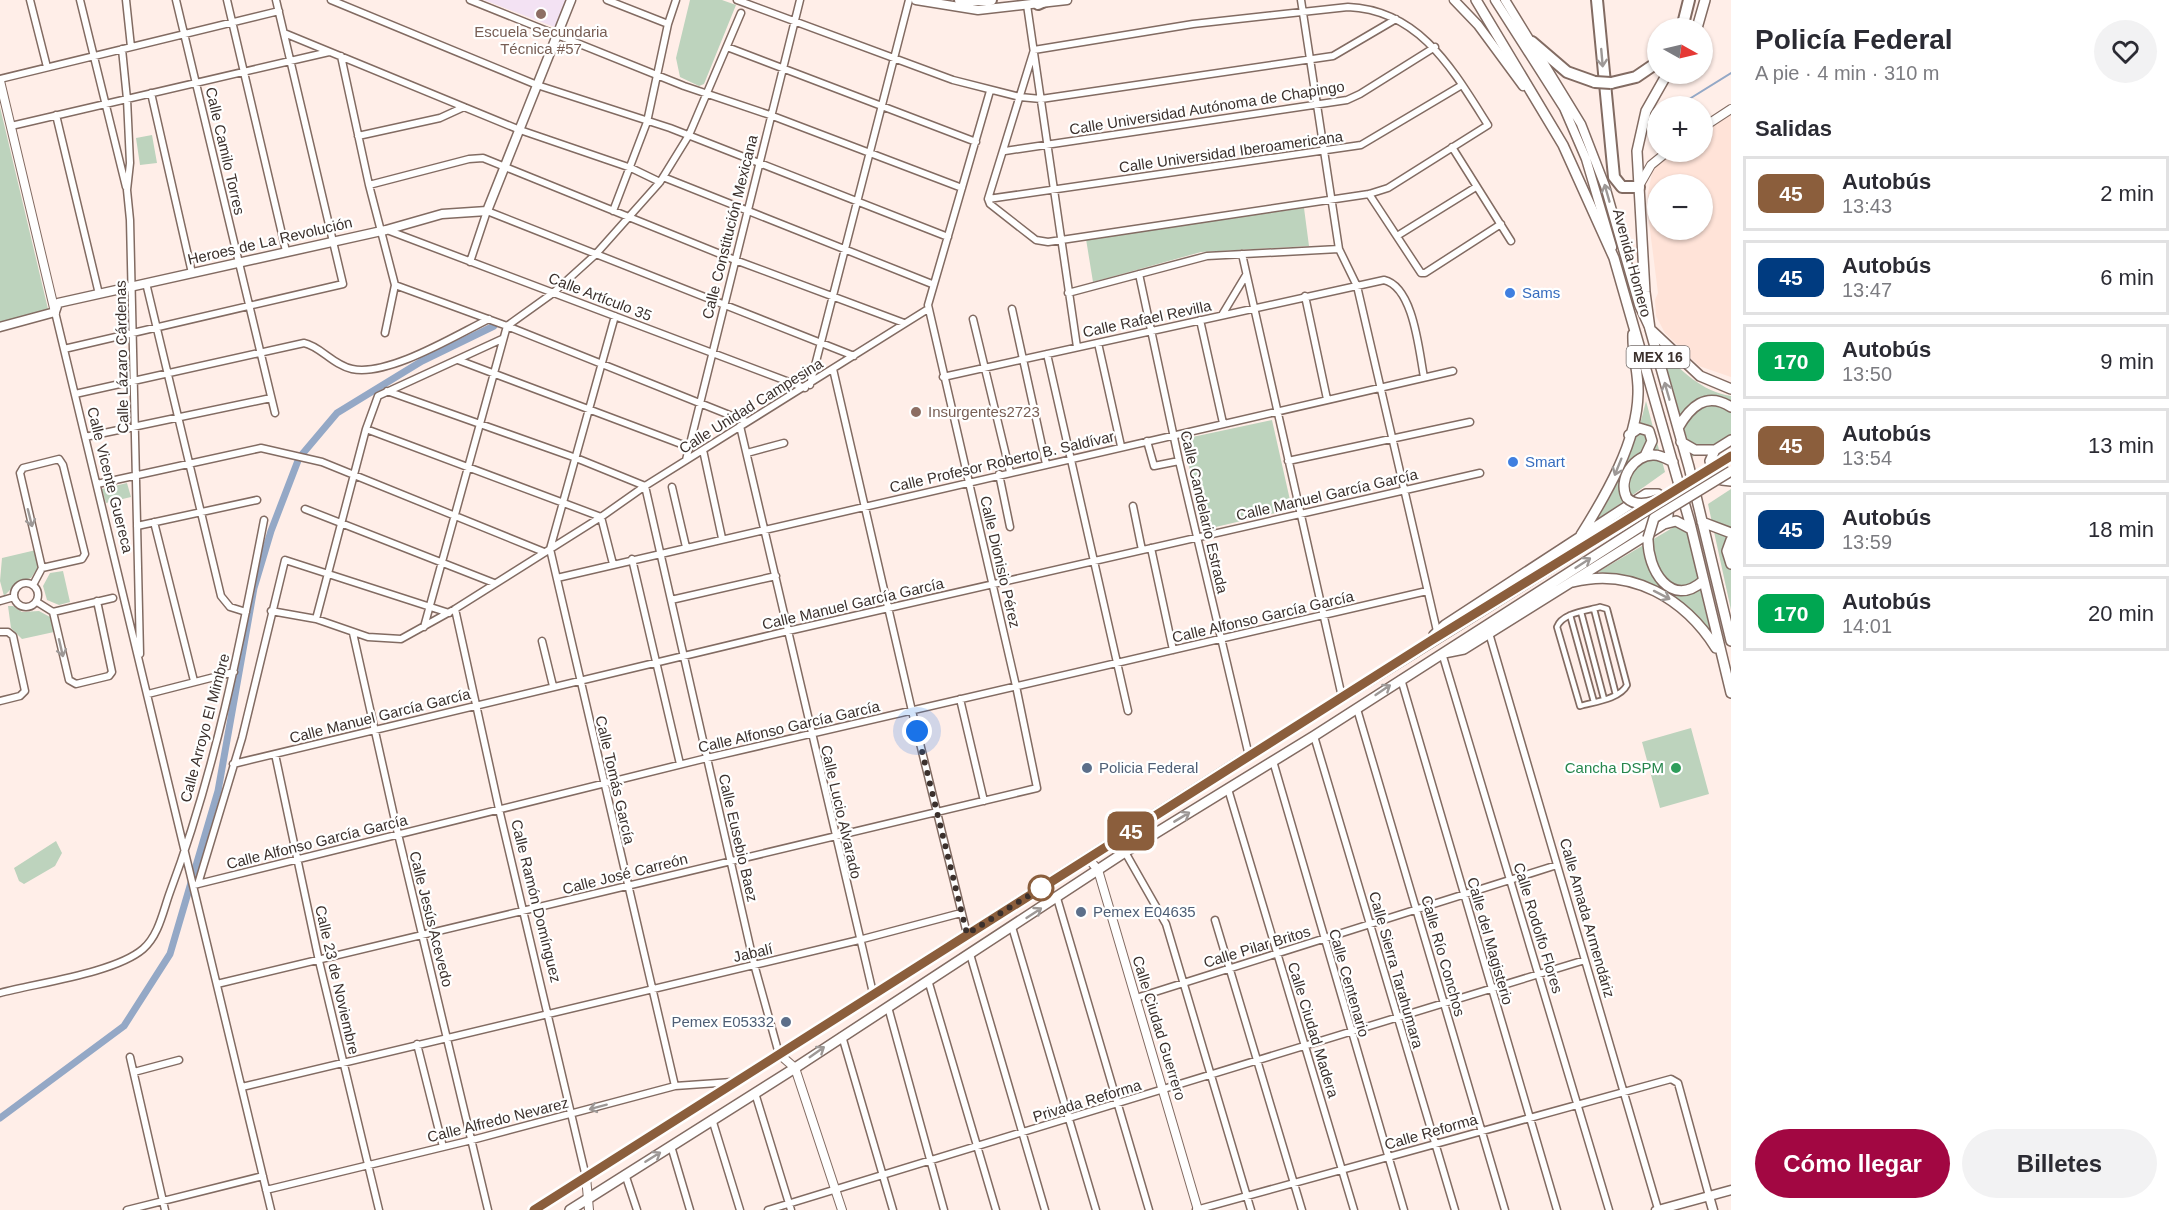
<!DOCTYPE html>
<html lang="es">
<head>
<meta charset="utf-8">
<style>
  body { margin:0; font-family:Arial,sans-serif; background:#f2f2f3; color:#2b2b33; height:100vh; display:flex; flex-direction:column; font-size:22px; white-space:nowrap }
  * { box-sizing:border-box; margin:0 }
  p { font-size:20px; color:#7c7c81 }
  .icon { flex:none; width:33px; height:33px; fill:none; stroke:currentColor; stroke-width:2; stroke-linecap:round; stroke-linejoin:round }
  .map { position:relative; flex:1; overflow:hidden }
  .drawer { display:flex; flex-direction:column; background:#fff; width:450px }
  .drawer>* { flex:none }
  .badge { padding:0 12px; border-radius:9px; font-size:21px; line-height:39px }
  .needle { width:39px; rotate:98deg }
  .controls { position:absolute; left:1647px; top:18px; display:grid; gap:12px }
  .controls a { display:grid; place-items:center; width:66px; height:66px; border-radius:50%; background:#fff; box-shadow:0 2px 4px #0004; font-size:30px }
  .you { position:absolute; width:30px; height:30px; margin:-15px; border:4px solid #fff; border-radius:50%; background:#1a73e8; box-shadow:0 0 0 9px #1a73e833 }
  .map>.badge { position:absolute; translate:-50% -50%; box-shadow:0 0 0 3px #fff }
  h2 { padding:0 24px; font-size:22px; line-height:54px }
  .round { display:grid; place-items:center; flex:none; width:63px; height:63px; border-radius:32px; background:#f2f2f3 }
  .head { display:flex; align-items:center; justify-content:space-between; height:102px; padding:0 24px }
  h1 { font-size:28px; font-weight:600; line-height:45px }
  .cta { display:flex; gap:12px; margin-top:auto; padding:12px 24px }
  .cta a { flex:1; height:69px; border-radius:36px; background:#a20742; color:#fff; font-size:24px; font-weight:600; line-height:69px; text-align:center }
  .cta a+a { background:#f2f2f3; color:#2b2b33 }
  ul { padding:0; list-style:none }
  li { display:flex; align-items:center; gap:18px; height:75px; margin:0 12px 9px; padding:0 12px; border:3px solid #e1e1e2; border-radius:0px }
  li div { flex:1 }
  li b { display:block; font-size:22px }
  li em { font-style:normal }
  li .badge { min-width:66px; font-weight:700; text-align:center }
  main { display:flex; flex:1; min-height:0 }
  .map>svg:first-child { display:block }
</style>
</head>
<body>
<main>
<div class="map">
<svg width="1731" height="1210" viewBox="0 0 1731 1210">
  <rect width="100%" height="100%" fill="#ffeee8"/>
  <!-- built -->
  <path fill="#ffe3d8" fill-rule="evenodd" d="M1731,114V377L1699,366L1665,333L1656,316L1655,300L1658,293L1649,222L1648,193L1653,168L1673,152H1702L1703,132ZM1658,184H1702V230H1658Z"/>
  <!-- education -->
  <path fill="#f3e2f3" d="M484,0H568L557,28Z"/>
  <!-- green -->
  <path fill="#bdd3bd" d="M690,0H722L736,5L704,84L699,86L680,77L676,58Z
    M0,107L48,309L0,322Z
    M152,135L157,163L140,165L136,138Z
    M1304,208L1309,246L1201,252L1093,282L1086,239Z
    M1662,351C1682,371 1701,391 1731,396V434L1692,457Z
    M1646,401L1665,472L1596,521C1620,484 1636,444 1646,401Z
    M1272,420L1292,509L1203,530L1183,439Z
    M127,483L131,497L106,503L102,489Z
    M1731,489V610L1708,504Z
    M1684,521L1710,630C1675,589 1650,579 1598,572Z
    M36,550L39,566L31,578L18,582L4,596L0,581L2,558Z
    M63,571L70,602L59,605L47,600L43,586L50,573Z
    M8,606H13L22,612L39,611L50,617L54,632L22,639L11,628Z
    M1691,728L1709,794L1660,808L1642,742Z
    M56,841L62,853L55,866L24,884L19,881L14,868Z"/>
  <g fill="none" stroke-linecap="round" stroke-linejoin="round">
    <!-- stream -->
    <path stroke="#94a8c6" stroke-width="2" d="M1678,106L1731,73
      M1651,123L1658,119"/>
    <!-- canal -->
    <path stroke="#94a8c6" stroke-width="7" d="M0,1118L124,1026L170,954L218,791L254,588L271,531L299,458L337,413L422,361L494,326"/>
    <!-- pedestrian casing -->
    <g stroke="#826b62" stroke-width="8">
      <path id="pedestrian" d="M1600,607L1607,609L1627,685C1620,699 1594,702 1580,706L1557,627C1562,613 1586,611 1600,607Z
        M1594,609L1616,695
        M1581,612L1604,699
        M1570,615L1594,702"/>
    </g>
    <!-- minor casing -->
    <g stroke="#826b62" stroke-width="9">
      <path id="minor" d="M30,0L47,67
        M80,0L126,187
        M126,0L131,47
        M176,0L275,413
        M227,0L286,251
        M331,0L537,85L670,128L948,237
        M470,0L684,86L770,115L962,188
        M607,0L668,24
        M737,0L953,80L1020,97L1041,99L1333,56L1396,19
        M1301,0L1339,249L1357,286L1437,631
        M1027,5L1077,347
        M1348,7C1420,10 1453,70 1488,125L1388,188L1369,194L1048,242L1036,240L990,204L988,199L1034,50L1193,24Z
        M284,33L520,130L631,168L660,182
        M727,47L976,142
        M122,49L127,99L130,163L127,190L130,220L140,654
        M341,56L369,185L395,285L385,333
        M0,79L279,11
        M151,93L192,273
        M56,115L99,294
        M11,126L329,52
        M358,136L440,118L464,107
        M1452,147L1511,241
        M1005,151L1347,100L1360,94L1435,47
        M663,177L932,284
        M369,185L469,159L483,158L735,260L904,323
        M1369,194L1421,273H1425L1501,224
        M988,199L1361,145L1462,85
        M613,211L647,122L668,24L676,0
        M387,230L805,388
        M1397,236L1476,187
        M1242,254L1342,697
        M470,262L487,211L854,356
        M1139,274L1179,461L1249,756
        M146,283L221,596L230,607L246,612
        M395,285L507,326L747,422
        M1068,293L1207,256L1339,249
        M1305,296L1327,399
        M1012,309L1046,464
        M55,312L271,1210
        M1222,315L1246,275
        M615,316L550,549L675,1086
        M973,319L1010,472
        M1200,320L1223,423
        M1098,343L1121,446
        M64,349L343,284L276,0
        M1047,354L1128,711
        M458,360L689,447
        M833,369L912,711L967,934
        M943,377L1384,280C1414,287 1419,352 1424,377
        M810,385L909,0
        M387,391L576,458L645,486L754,964L779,1054
        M75,394L304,343C320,346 333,365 352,369C388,377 456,335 489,319
        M740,426L873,993
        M366,429L601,517L613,564
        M85,437L271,398
        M1147,441L1154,466L1179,461
        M703,450L722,538
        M747,453L784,443
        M686,460L800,0
        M1288,461L1470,422
        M999,474L1010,527
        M97,484L261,448L322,462L544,552
        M672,487L686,547
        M1133,506L1142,550
        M305,509L494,583
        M154,522L194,681
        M137,526L257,500
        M1151,548L1173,650
        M632,559L680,764
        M557,578L1453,371
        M14 595a12 12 0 1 1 24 0a12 12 0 1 1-24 0Z
        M33,585L42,568L20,473L23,468L59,459L63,465L85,554L82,559L42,568
        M671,600L776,576
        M0,601L14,597
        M37,602L53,612L69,680L76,684L109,676L112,672L97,601
        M455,609L499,809L586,1177
        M271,611L316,619L368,637L401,639L455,609L601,517L645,486L928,309
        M53,612L113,598
        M316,619L366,429L378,396L502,339
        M424,627L507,326L553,293L595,255L660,182L689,135L741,13
        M0,632H8L13,636L25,691L20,696L0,701
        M353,633L398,834L488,1210
        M1489,633L1658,1209L1655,1210
        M542,641L553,686
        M1442,653L1609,1210
        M1401,679L1557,1210
        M148,694L234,672
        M960,699L984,801
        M1357,709L1505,1210
        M1314,736L1455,1210
        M275,754L319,961L379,1210
        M1273,761L1404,1210
        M233,764L788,631L1480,473
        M1228,789L1354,1210
        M1125,852L1166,924L1251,1210
        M198,884L242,738L285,560L449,613
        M194,885L707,758L1427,591
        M1057,898L1149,1210
        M1215,920L1302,1210
        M1012,927L1096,1210
        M970,954L1045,1210
        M928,980L996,1210
        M217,984L1037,788L1016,686L928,305L990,91
        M0,993C37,983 115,973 143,949C159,935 163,911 170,892C215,772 240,645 264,520
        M1136,998L1557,865
        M888,1007L944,1210
        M842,1036L893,1210
        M417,1044L443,1147
        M130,1057L165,1210
        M134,1072L179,1060
        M242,1087L859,940L961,913
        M755,1093L791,1210
        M712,1119L740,1210
        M671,1146L690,1210
        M625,1174L637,1210
        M266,1190L472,1140L675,1086L732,1082
        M127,1210L263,1176
        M768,1210L1585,960
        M1196,1210L1671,1079L1678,1083L1709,1196"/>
    </g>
    <!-- tertiary casing -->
    <g stroke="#826b62" stroke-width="10">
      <path id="tertiary" d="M0,81L55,312
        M1702,128L1731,109
        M1639,186L1651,165L1667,152
        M1088,858L1098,870L1198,1210
        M779,1054L795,1068L842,1210
        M586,1177L589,1210"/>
    </g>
    <!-- secondary casing -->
    <g stroke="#826b62" stroke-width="11">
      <path id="secondary" d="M916,0L978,10L1067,0
        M1454,0L1478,25L1523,86
        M1495,0L1564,108L1586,159L1612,247
        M1505,0L1581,124L1605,186L1639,305L1650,329
        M0,327L55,312L58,303L386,230L442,214L487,211L571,0
        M1709,1196L1713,1210
        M1658,1210L1731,1190"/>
    </g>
    <!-- primary casing -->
    <g stroke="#826b62" stroke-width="12">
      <path id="primary" d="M1476,0L1563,145L1614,258L1690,523L1731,693
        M1697,28L1705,0
        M1667,74L1646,111L1637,151L1645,292L1650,329L1689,467L1731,641
        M1652,331L1700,376L1731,389
        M1678,428C1690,407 1706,391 1731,407
        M1629,435L1639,428L1649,431L1652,441L1645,456
        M1731,440L1715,450L1710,461L1722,480L1731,481
        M1681,442L1695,450H1715
        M1627,498C1617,480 1634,454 1654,455C1661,455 1667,459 1673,462
        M1702,522L1731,533
        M1664,524L1676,521L1691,529
        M1581,535C1606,495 1637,442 1638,394C1639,373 1632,355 1633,334
        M1648,538C1647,570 1671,609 1703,581
        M1731,540L1727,551L1731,564
        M1573,582C1632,567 1685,599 1716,648
        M1434,635L1445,625L1646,494H1658C1668,502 1672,513 1664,524L1464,649L1444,653
        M534,1210L1232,766L1655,503
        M570,1210L795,1068L1125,852L1314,736L1654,518"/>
    </g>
    <!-- trunk casing -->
    <g stroke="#826b62" stroke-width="14">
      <path id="trunk" d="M960,0H991
        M1597,0L1614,177L1622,187H1639
        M1038,4L1047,0
        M1682,28L1689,0
        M1532,42L1567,72L1595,82
        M1611,83L1636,77L1658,62"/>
    </g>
    <!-- pedestrian -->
    <use href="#pedestrian" stroke="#fff" stroke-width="4.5"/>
    <!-- minor -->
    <use href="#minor" stroke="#fff" stroke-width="6"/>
    <!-- tertiary -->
    <use href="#tertiary" stroke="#fff" stroke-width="8"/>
    <!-- secondary -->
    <use href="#secondary" stroke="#fff" stroke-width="8"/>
    <!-- primary -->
    <use href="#primary" stroke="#fff" stroke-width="9"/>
    <!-- trunk -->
    <use href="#trunk" stroke="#fff" stroke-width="10"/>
    <!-- primary-bridge casing -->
    <g stroke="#826b62" stroke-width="12" stroke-linecap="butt">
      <path id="primary-bridge" d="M1627,498C1648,520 1710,469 1731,456
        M1648,538L1654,518L1731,471"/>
    </g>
    <!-- trunk-bridge casing -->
    <g stroke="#826b62" stroke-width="14" stroke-linecap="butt">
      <path id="trunk-bridge" d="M1595,82L1611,83"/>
    </g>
    <!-- primary-bridge -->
    <use href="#primary-bridge" stroke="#fff" stroke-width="9"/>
    <!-- trunk-bridge -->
    <use href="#trunk-bridge" stroke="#fff" stroke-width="10"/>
  </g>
  <!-- one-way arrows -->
  <defs><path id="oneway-shaft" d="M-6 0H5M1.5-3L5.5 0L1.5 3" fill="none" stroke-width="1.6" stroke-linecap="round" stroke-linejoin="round" transform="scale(1.5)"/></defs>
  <g stroke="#9d9896">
    <use href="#oneway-shaft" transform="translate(1602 58) rotate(85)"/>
    <use href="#oneway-shaft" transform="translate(1607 193) rotate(-106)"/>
    <use href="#oneway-shaft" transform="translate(1667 391) rotate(-106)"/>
    <use href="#oneway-shaft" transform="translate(1618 467) rotate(112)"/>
    <use href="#oneway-shaft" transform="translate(30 518) rotate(76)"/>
    <use href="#oneway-shaft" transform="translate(1583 563) rotate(-33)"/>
    <use href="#oneway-shaft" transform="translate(1662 595) rotate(27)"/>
    <use href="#oneway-shaft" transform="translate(61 648) rotate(77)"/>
    <use href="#oneway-shaft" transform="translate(1383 690) rotate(-34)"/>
    <use href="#oneway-shaft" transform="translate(1182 817) rotate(-31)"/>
    <use href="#oneway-shaft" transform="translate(1034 913) rotate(-33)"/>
    <use href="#oneway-shaft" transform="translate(817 1052) rotate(-35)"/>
    <use href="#oneway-shaft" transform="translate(598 1107) rotate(165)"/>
    <use href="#oneway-shaft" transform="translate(653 1157) rotate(-32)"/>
  </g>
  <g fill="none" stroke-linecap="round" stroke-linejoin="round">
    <!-- line casing -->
    <g stroke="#fff" stroke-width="14">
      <path id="line" d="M534,1210L1432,640L1731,456"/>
    </g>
    <!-- line -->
    <use href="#line" stroke="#8b5e3c" stroke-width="9"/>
    <!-- walk -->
    <path stroke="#3b302c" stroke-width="6" stroke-dasharray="0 10.8" d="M917,731L967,934L1041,888"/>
  </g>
  <!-- markers -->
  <g fill="#8d6e63" stroke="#fff" stroke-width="2">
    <circle cx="541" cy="14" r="6"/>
    <circle cx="916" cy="412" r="6"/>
  </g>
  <g fill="#3f7fe0" stroke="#fff" stroke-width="2">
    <circle cx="1510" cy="293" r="6"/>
    <circle cx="1513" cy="462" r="6"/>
  </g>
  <g fill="#5c6f8a" stroke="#fff" stroke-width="2">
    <circle cx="1087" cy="768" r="6"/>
    <circle cx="1081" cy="912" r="6"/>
    <circle cx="786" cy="1022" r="6"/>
  </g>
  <circle fill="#2e9e5b" stroke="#fff" stroke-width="2" cx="1676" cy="768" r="6"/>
  <circle fill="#fff" stroke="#8b5e3c" stroke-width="3" cx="1041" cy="888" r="12"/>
  <g text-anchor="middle" stroke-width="4.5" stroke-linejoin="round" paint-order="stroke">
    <!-- shield labels -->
    <rect fill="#fff" stroke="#766e6b" stroke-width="1.5" x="1626.5" y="346" width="63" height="22" rx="4.5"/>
    <g font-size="14" font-weight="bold" fill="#3b302c">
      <text x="1658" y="362">MEX 16</text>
    </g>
    <!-- education labels -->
    <g font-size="15" fill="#785e54" stroke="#fff">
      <text x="541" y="37">Escuela Secundaria<tspan x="541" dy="17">Técnica #57</tspan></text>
      <text x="928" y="417" text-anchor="start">Insurgentes2723</text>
    </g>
    <!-- street labels -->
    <g font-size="15" fill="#3b302c" stroke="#fff">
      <text transform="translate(1207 108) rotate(-9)" y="5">Calle Universidad Autónoma de Chapingo</text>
      <text transform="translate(225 151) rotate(77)" y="5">Calle Camilo Torres</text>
      <text transform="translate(1231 152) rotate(-8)" y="5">Calle Universidad Iberoamericana</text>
      <text transform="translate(730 227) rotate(-76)" y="5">Calle Constitución Mexicana</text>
      <text transform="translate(270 241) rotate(-13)" y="5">Heroes de La Revolución</text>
      <text transform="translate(1632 263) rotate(75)" y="5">Avenida Homero</text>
      <text transform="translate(600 297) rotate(21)" y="5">Calle Artículo 35</text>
      <text transform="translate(1147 319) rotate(-12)" y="5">Calle Rafael Revilla</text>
      <text transform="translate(122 357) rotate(-91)" y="5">Calle Lázaro Cárdenas</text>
      <text transform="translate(751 406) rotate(-32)" y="5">Calle Unidad Campesina</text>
      <text transform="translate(1002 462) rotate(-13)" y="5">Calle Profesor Roberto B. Saldívar</text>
      <text transform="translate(110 480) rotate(76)" y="5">Calle Vicente Guereca</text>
      <text transform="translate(1327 495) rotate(-13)" y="5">Calle Manuel García García</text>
      <text transform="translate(1204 512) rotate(77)" y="5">Calle Candelario Estrada</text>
      <text transform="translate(1000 562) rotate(77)" y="5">Calle Dionisio Pérez</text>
      <text transform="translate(853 604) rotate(-13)" y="5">Calle Manuel García García</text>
      <text transform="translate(1263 617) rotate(-13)" y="5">Calle Alfonso García García</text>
      <text transform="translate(380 716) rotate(-14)" y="5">Calle Manuel García García</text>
      <text transform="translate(789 727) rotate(-13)" y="5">Calle Alfonso García García</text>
      <text transform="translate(205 728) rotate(-75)" y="5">Calle Arroyo El Mimbre</text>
      <text transform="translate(615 780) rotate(77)" y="5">Calle Tomás García</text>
      <text transform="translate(841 812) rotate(77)" y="5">Calle Lucio Alvarado</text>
      <text transform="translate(738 838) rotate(77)" y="5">Calle Eusebio Baez</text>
      <text transform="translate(317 842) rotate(-14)" y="5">Calle Alfonso García García</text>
      <text transform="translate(625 874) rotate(-14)" y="5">Calle José Carreón</text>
      <text transform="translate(536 901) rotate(76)" y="5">Calle Ramón Domínguez</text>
      <text transform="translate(1587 918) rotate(74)" y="5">Calle Amada Armendáriz</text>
      <text transform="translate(431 919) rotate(76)" y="5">Calle Jesús Acevedo</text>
      <text transform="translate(1538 928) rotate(73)" y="5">Calle Rodolfo Flores</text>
      <text transform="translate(1490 941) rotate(74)" y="5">Calle del Magisterio</text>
      <text transform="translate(1257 947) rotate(-17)" y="5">Calle Pilar Britos</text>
      <text transform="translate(753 953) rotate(-13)" y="5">Jabalí</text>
      <text transform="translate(1443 956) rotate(74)" y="5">Calle Río Conchos</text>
      <text transform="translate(1396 970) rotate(74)" y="5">Calle Sierra Tarahumara</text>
      <text transform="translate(337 980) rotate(77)" y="5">Calle 23 de Noviembre</text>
      <text transform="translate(1349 983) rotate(74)" y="5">Calle Centenario</text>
      <text transform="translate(1159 1028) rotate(73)" y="5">Calle Ciudad Guerrero</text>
      <text transform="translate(1313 1030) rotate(73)" y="5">Calle Ciudad Madera</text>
      <text transform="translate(1087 1101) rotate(-17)" y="5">Privada Reforma</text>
      <text transform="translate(498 1120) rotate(-14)" y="5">Calle Alfredo Nevarez</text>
      <text transform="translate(1431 1132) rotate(-16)" y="5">Calle Reforma</text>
    </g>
    <!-- shop labels -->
    <g font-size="15" fill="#366cbe" stroke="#fff" text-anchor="start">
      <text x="1522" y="298">Sams</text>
      <text x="1525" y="467">Smart</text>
    </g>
    <!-- service labels -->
    <g font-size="15" fill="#4e5e75" stroke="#fff" text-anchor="start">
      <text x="1099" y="773">Policia Federal</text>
      <text x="1093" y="917">Pemex E04635</text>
      <text x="774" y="1027" text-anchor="end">Pemex E05332</text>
    </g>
    <!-- leisure labels -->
    <g font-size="15" fill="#27864d" stroke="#fff" text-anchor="end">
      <text x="1664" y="773">Cancha DSPM</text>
    </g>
  </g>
</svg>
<div class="controls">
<a><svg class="needle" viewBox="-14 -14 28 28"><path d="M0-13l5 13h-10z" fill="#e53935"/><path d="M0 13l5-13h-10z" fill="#7c7c81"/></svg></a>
<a>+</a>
<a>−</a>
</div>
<div class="you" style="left:917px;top:731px"></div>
<b class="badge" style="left:1131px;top:831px;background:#8b5e3c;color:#fff">45</b>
</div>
<section class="drawer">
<div class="head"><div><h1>Policía Federal</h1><p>A pie · 4 min · 310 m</p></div><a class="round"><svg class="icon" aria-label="heart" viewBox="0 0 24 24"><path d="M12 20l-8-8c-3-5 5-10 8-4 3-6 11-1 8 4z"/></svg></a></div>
<h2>Salidas</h2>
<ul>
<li><span class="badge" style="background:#8b5e3c;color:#fff">45</span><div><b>Autobús</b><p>13:43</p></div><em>2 min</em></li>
<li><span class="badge" style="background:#003b80;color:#fff">45</span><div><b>Autobús</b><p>13:47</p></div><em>6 min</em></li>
<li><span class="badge" style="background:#00a651;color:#fff">170</span><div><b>Autobús</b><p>13:50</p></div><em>9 min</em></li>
<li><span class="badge" style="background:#8b5e3c;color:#fff">45</span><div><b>Autobús</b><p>13:54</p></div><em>13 min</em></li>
<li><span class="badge" style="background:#003b80;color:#fff">45</span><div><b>Autobús</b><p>13:59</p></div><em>18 min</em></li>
<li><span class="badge" style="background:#00a651;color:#fff">170</span><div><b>Autobús</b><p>14:01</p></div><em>20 min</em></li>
</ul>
<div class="cta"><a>Cómo llegar</a><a>Billetes</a></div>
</section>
</main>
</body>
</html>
